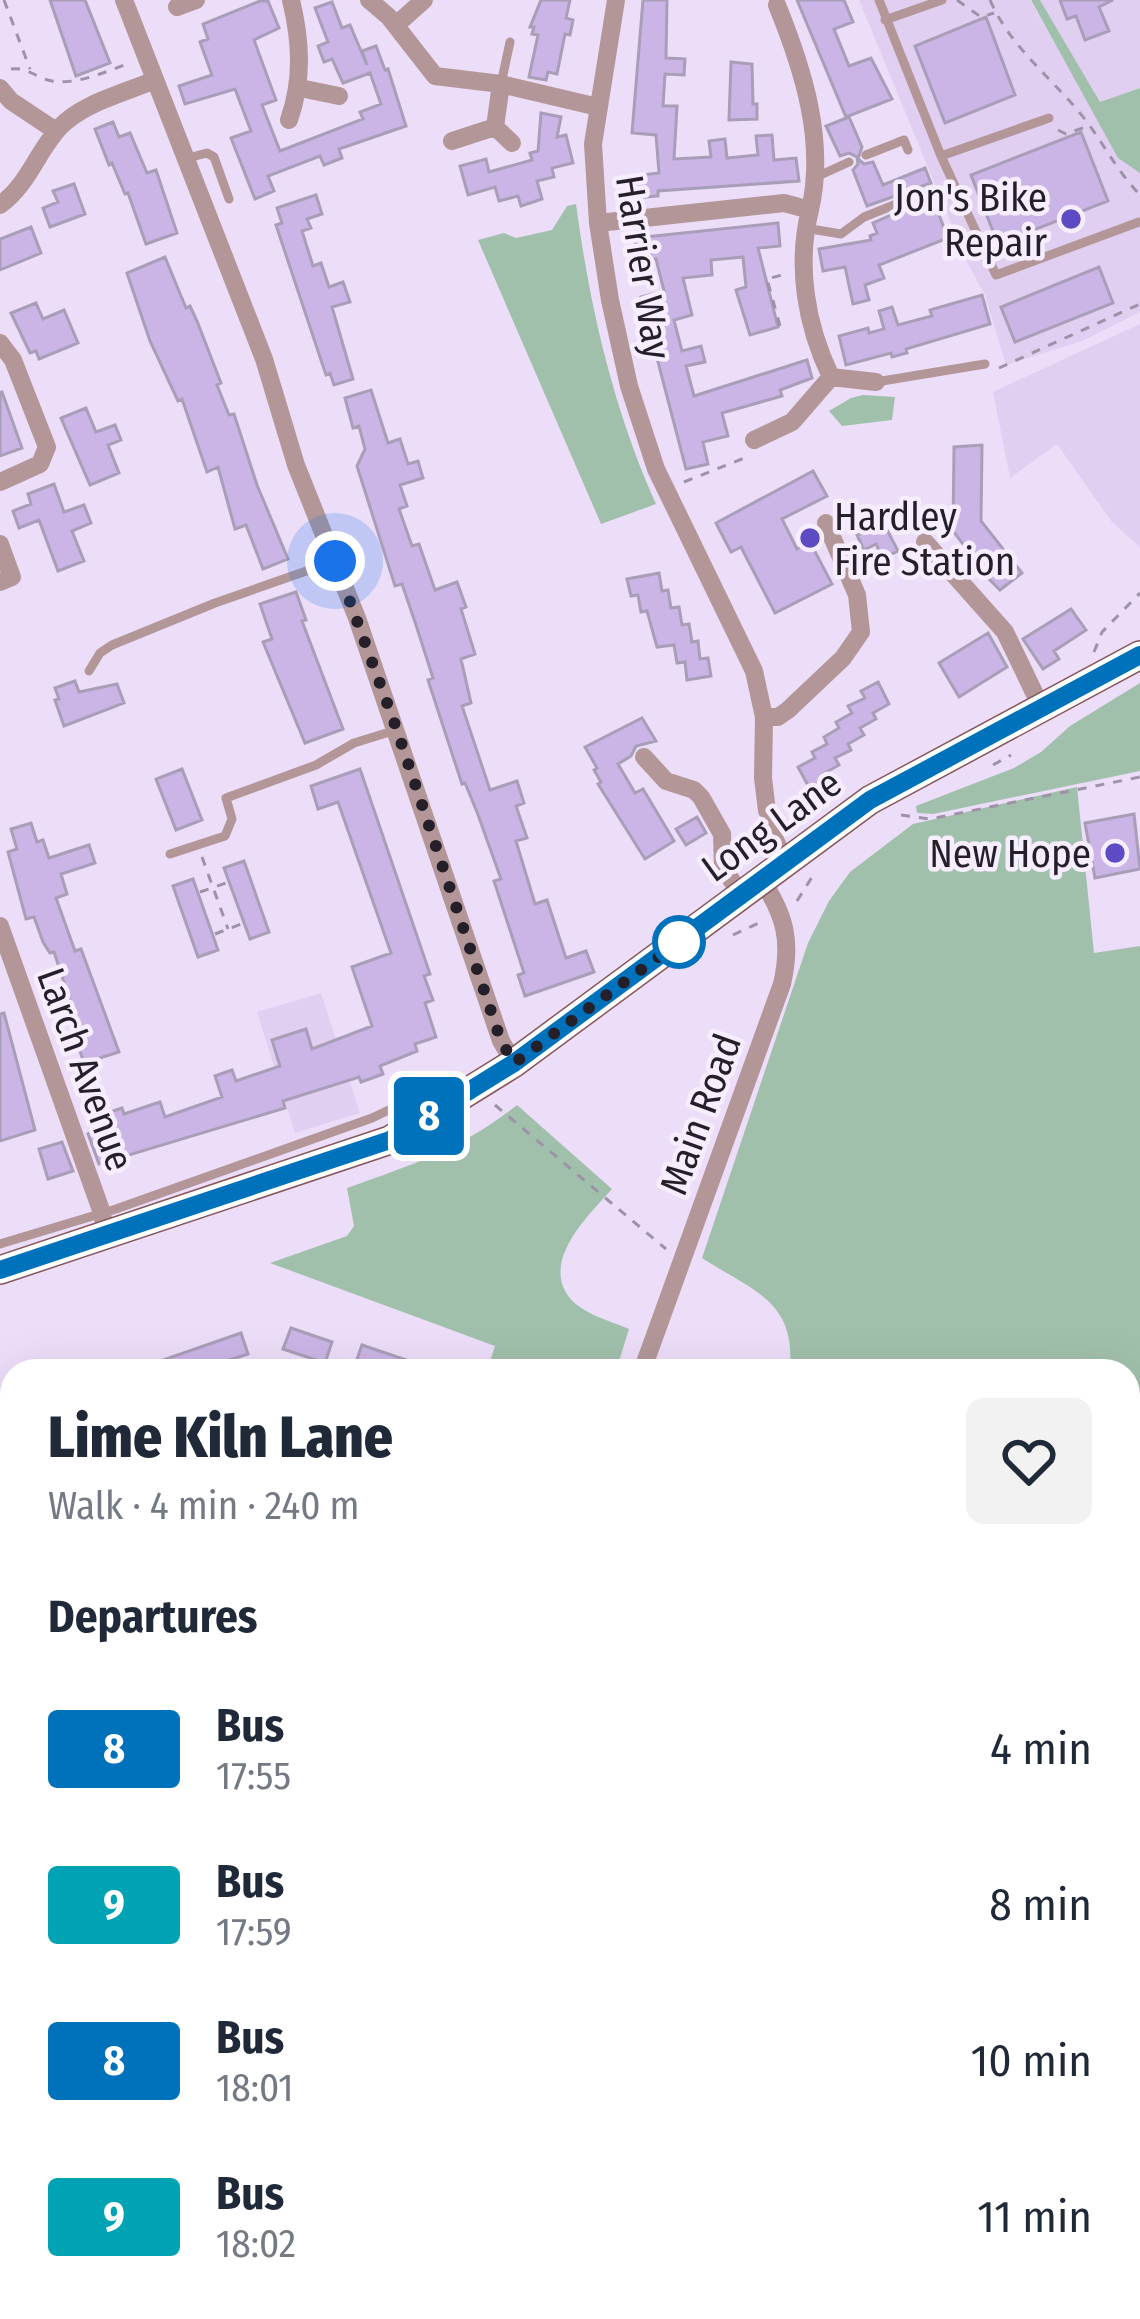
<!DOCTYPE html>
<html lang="en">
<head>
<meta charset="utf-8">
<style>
  body { margin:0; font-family:"Fira Sans Condensed",sans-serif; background:#f2f2f3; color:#1f2937; height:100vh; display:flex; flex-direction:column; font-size:45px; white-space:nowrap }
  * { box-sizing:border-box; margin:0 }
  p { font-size:39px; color:#747a83 }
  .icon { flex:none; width:66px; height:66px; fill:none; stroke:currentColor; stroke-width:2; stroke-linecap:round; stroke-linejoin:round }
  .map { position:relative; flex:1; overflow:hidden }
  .drawer { position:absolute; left:0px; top:1359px; width:1140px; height:960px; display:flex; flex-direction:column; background:#fff; border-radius:36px 36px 0 0; box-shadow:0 12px 48px #0002 }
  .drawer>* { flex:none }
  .badge { padding:0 24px; border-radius:9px; font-size:42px; line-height:78px }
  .you { position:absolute; width:60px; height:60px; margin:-30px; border:9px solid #fff; border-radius:50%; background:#1a73e8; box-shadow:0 0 0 18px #1a73e833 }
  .map>.badge { position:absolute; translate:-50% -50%; box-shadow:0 0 0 6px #fff }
  h2 { padding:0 48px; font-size:45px; line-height:108px }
  .round { display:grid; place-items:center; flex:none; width:126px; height:126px; border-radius:18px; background:#f2f2f3 }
  .summary { display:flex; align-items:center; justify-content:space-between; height:204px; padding:0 48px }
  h1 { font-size:57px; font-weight:800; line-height:90px }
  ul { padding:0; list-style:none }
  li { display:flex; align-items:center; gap:36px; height:156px; padding:0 48px }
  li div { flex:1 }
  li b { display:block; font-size:45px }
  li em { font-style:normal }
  li .badge { min-width:132px; font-weight:700; text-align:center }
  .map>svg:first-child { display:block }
</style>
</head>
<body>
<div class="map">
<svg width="1140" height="2319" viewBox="0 0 1140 2319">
  <rect width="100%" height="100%" fill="#ecddf9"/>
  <!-- built -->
  <path fill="#e1cff1" d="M859,0H1030L1063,58L1140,159V312L1082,341L1006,365L985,295L967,262Z
    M1040,0H1140V88L1100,102Z
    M1140,324V547L1112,522L1057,444L1010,478L993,392Z
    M321,993L360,1113L295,1133L257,1012Z
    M0,2029L12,2046V2307H1128V2173L1140,2192V2319H0Z"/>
  <!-- green -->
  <path fill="#a1c0ab" d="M1031,0H1040L1100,102L1140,88V173L1118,158Z
    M576,204C590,308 613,408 656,504L601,524L478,240L504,233L516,238L552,230L567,206Z
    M863,395L895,397L892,420L842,426L829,411L851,398Z
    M1140,683V771L933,814L917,813L916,806L1014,768L1041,752L1070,726Z
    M1077,787L1094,953L1140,946V1678L1128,1683V1371H811L790,1366C795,1300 751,1290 702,1258L808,943L829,901L850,872L913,824Z
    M517,1105L612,1189C589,1215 541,1260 569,1297C582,1314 611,1321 629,1329L616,1371H487L495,1346L270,1263L347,1236L354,1226L347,1188C413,1164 460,1150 517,1105Z
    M0,1681L12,1725V2046L0,2029Z
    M1140,1719V2192L1128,2173V1723Z"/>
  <!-- building -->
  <path fill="#cbb5e7" stroke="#a99eb8" stroke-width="3" d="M50,0H85L110,63L76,76Z
    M541,0H570L566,18L573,20L570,35L565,34L557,74L548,72L546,80L529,77L538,35L532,34L534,27H530Z
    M643,0H667L666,58L685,59L684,75L665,74L663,106H677L674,159L711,157L709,141L725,139L727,158L758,155L756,136L772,135L774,160L796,158L799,181L658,191V196L636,198L634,176L659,173L656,135L632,133Z
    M797,0H844L853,22L834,29L849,66L871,58L892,99L846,117Z
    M1060,0H1113L1099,7L1109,31L1085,40L1076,16L1067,19Z
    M260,1H268L279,28L254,40L276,100L262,105L280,151L363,119L360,112L381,104L370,73L343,83L332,59L324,62L318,46L328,42L315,8L332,2L342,28L350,25L367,65L362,51L376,46L385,70L388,69L406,126L339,149L342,158L324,165L320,156L268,176L274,191L255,199L231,138L251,131L235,89L185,104L179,86L212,75L200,42L208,39L203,24Z
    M986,17L1015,95L945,123L915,46Z
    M731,62L752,64L753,104H757V119L729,120Z
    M541,113L561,117L557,137L566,135L573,163L552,168L554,177L537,181L542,199L521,206L518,196L499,201L495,187L468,195L460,166L486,159L489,172L532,160L530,153L538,151Z
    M849,117L862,147L858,159L864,164L873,162L883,185L925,168L931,183L867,206L853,170L858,164L857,157L849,153L840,156L826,126Z
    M113,122L119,137L130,133L147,173L156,170L177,233L146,244L128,193L125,194L112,163L109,165L95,129Z
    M1081,132L1108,201L998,244L971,175Z
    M74,184L85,214L50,227L43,208L58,202L53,191Z
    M316,195L322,214L307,219L311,228L302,231L313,266L321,263L329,287L343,282L350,302L332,307L353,379L334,385L330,373L326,375L276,225L282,223L277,208Z
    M932,197L948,238L879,265L884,278L865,285L869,300L853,304L845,267L823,271L819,249L871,240L870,236L877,233L873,223Z
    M778,223L780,246L758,248L778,327L750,335L736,290L746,287L743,257L711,260L712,275L683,278L692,315L674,320L682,351L701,346L705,362L686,366L694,396L807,360L812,378L780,390L782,396L722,413L728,436L703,442L708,464L686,469L641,297L664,291L656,259L638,260L635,238Z
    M31,227L41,253L0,270V239Z
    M165,257L186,308L190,306L197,321L221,383L217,385L229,415L234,414L257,485L288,559L263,569L246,525L235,529L218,467L207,472L182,399L178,401L150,341L127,273Z
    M1099,267L1113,303L1015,342L1001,307Z
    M982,295L990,324L906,349L907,353L892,357L891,353L846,365L839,336L868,328L869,333L884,329L879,311L892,307L898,325L932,316L930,310Z
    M36,303L43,319L64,310L78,343L39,359L36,351L30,353L11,313Z
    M371,390L388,443L400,439L408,464L418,461L423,478L400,485L407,506L399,509L412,546L419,544L435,590L457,582L466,607L461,609L475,654L461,659L471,703L462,706L490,790L517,781L524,803L516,806L527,838L516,841L535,904L547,900L566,958L586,951L594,972L525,996L518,975L524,973L494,881L501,879L477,812L465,783L462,784L428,680L433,678L416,625L402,584L395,586L357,466L365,449L359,426L353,428L345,398Z
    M2,392L22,448L0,456V393Z
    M86,408L96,432L115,425L121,440L108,445L119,473L90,485L61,418Z
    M982,445L981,521L1022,573L1000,590L970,560L973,557L953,531L954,447Z
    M813,471L827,496L782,519L797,549L810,542L832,584L775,613L741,547L731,552L716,523Z
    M54,484L64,512L84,505L91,523L72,531L84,561L58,571L39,520L19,528L13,511L31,504L28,494Z
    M884,524L898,551L883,558L876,544L864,550L857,535Z
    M659,573L662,591L668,590L671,608L679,607L682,625L689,624L692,642L698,641L700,659L708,658L711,676L687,680L685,662L677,663L674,645L657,647L647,611L641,612L638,595L631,596L627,579Z
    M296,592L306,620L302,621L343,729L305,743L263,642L272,639L260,604Z
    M1071,609L1086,630L1054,651L1059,659L1043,669L1023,639Z
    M988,633L1007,667L959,697L939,663Z
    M75,681L79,692L117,684L124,703L64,726L55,700L59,699L55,688Z
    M878,682L889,704L873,713L876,719L860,728L864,735L848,744L851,750L835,758L839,765L823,774L826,780L810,789L798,767L815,758L812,752L827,744L824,737L839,728L836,722L852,713L848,706L865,698L861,691Z
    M642,718L656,741L636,746L631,756L618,764L635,793L643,789L674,841L645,859L598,784L601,782L594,770L597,768L585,747Z
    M182,769L202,820L176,830L156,779Z
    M360,769L430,974L424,976L433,1000L425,1003L436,1037L415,1044L417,1051L380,1066L383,1074L361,1082L359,1077L283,1101L285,1108L99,1164L88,1134L104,1124L101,1115L122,1108L124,1114L160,1102L165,1117L222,1097L215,1076L232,1070L236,1081L280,1066L272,1040L306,1029L312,1049L372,1026L352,967L391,953L338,802L318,809L311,786Z
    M1134,814L1140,869L1095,878L1085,823Z
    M697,817L706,833L686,845L676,829Z
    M31,823L37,842L43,840L49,858L89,845L95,863L61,874L67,894L56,898L75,951L81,949L119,1052L84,1063L73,1031L72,1021L76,1019L54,952L50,953L43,942L34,917L26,919L8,852L17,849L11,829Z
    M244,861L269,932L250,939L224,868Z
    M193,879L218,950L198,957L173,886Z
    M4,1013L35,1130L0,1141V1014Z
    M62,1142L73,1171L48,1179L39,1149Z
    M291,1328L332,1342L325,1363L283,1349Z
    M241,1333L248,1354L196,1371H140V1368Z
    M362,1345L430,1368V1371H371L355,1365Z"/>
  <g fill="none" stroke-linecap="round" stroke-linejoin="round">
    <!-- path -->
    <path stroke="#9d92a7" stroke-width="3" stroke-dasharray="9 9" stroke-linecap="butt" d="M4,0L30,69
      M957,0L981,17L994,13
      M990,0C1012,51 1058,82 1090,126C1107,150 1119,173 1140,195
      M11,69C28,67 33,76 48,80C72,87 105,72 127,64
      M1058,130L1066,134L1088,126
      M780,326L767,279L782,275
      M999,368L1140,304
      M684,482L747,457
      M1094,652L1102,632L1140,593
      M993,765L1011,755
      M901,815L930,819L1140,777
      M202,857L228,929
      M200,892L226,883
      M797,901L814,874
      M215,934L241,924
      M733,935L763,921
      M495,1105L666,1249"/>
    <!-- lane -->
    <path stroke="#b39798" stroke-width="9" d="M879,0L941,156L996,275L1139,222
      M885,20L942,0
      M501,84L510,42
      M866,155L904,140L908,150
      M941,156L1049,118
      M184,159L207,153L214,157L229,199
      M814,178L849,162
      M805,228L841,234L864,217L924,193
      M876,382L985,364
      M89,671L100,653L112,645L215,603L335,561
      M767,811L787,855
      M170,854L225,836L232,819L226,798L316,765L354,743L396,730
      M0,1244L116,1209L372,1118L416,1097
      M0,2074L12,2086
      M166,2307L175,2319
      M447,2307L502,2319
      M854,2307L862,2319
      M260,2319L275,2307
      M366,2319L371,2307
      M578,2319L617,2307"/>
    <!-- street -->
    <path stroke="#b39798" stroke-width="18" d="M124,0L264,359L296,465L357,618L501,1041L514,1063
      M369,0L389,17L435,76L501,84L598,107
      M616,0L593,144L598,223L610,300L629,386L656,469L754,671L764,717L763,778L767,811
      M177,7L196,0
      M396,25L424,0
      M0,88L11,101L56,131
      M300,88L339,96
      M289,120C303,80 301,41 291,0
      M495,127L512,143
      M452,141L495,127L501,84
      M0,205C28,185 37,152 59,128C82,103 124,93 155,80
      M810,210C796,266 806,325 831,377
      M598,223L784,203L810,210C826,141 803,69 777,5
      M0,343L13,360L47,447L40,464L0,482
      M754,440L792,422L831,377L876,382
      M925,542L1005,632L1042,709
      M0,544L12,577L0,582
      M764,717H778L788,710L843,658L861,632L857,595L826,523
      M644,757L666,781L694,790L701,797L722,834L723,868L741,894
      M0,926L102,1213L106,1235
      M642,1371L782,984C792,941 785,915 761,879
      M0,1480L12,1475
      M1128,1704L1140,1700"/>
    <!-- primary -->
    <path stroke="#865759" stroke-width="30" d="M0,1270L390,1140L514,1063L870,800L1140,655"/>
  </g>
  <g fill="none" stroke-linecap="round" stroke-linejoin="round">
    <!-- line casing -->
    <g stroke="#fff" stroke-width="27">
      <path id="line" d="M0,1270L390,1140L514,1063L870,800L1140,655"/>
    </g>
    <!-- line -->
    <use href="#line" stroke="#0072bc" stroke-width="18"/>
    <!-- walk -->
    <path stroke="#241f29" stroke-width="12" stroke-dasharray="0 21.6" d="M335,561L397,730L501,1041L514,1063L679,942"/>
  </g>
  <!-- markers -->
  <g fill="#5c4bc3" stroke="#f6edfe" stroke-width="4.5">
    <circle cx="1071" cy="219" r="12"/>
    <circle cx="810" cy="538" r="12"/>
    <circle cx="1115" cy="853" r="12"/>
  </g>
  <circle fill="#fff" stroke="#0072bc" stroke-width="6" cx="679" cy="942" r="24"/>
  <g text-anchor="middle" stroke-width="9" stroke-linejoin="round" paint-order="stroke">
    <!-- poi labels -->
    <g font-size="39" fill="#241f29" stroke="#f6edfe" text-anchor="end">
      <text x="1047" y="211">Jon's Bike<tspan x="1047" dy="45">Repair</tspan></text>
      <text x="834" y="530" text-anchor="start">Hardley<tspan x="834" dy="45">Fire Station</tspan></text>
      <text x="1091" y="867">New Hope</text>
    </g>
    <!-- street labels -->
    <g font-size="39" fill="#241f29" stroke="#f6edfe">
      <text transform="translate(644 267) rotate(81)" y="14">Harrier Way</text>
      <text transform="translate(771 825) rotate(-36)" y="14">Long Lane</text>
      <text transform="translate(86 1069) rotate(70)" y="14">Larch Avenue</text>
      <text transform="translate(700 1114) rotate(-70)" y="14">Main Road</text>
    </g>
  </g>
</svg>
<div class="you" style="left:335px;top:561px"></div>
<b class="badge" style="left:429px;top:1116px;background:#0072bc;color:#fff">8</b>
<section class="drawer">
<div class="summary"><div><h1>Lime Kiln Lane</h1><p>Walk · 4 min · 240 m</p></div><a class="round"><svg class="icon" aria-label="heart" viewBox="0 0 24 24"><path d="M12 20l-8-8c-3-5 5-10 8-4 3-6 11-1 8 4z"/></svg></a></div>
<h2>Departures</h2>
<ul>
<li><span class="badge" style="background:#0072bc;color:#fff">8</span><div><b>Bus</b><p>17:55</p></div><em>4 min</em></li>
<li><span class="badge" style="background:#00a3b4;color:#fff">9</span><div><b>Bus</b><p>17:59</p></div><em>8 min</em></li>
<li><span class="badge" style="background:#0072bc;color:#fff">8</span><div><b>Bus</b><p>18:01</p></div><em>10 min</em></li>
<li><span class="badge" style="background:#00a3b4;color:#fff">9</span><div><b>Bus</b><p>18:02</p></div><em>11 min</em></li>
</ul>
</section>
</div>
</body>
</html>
